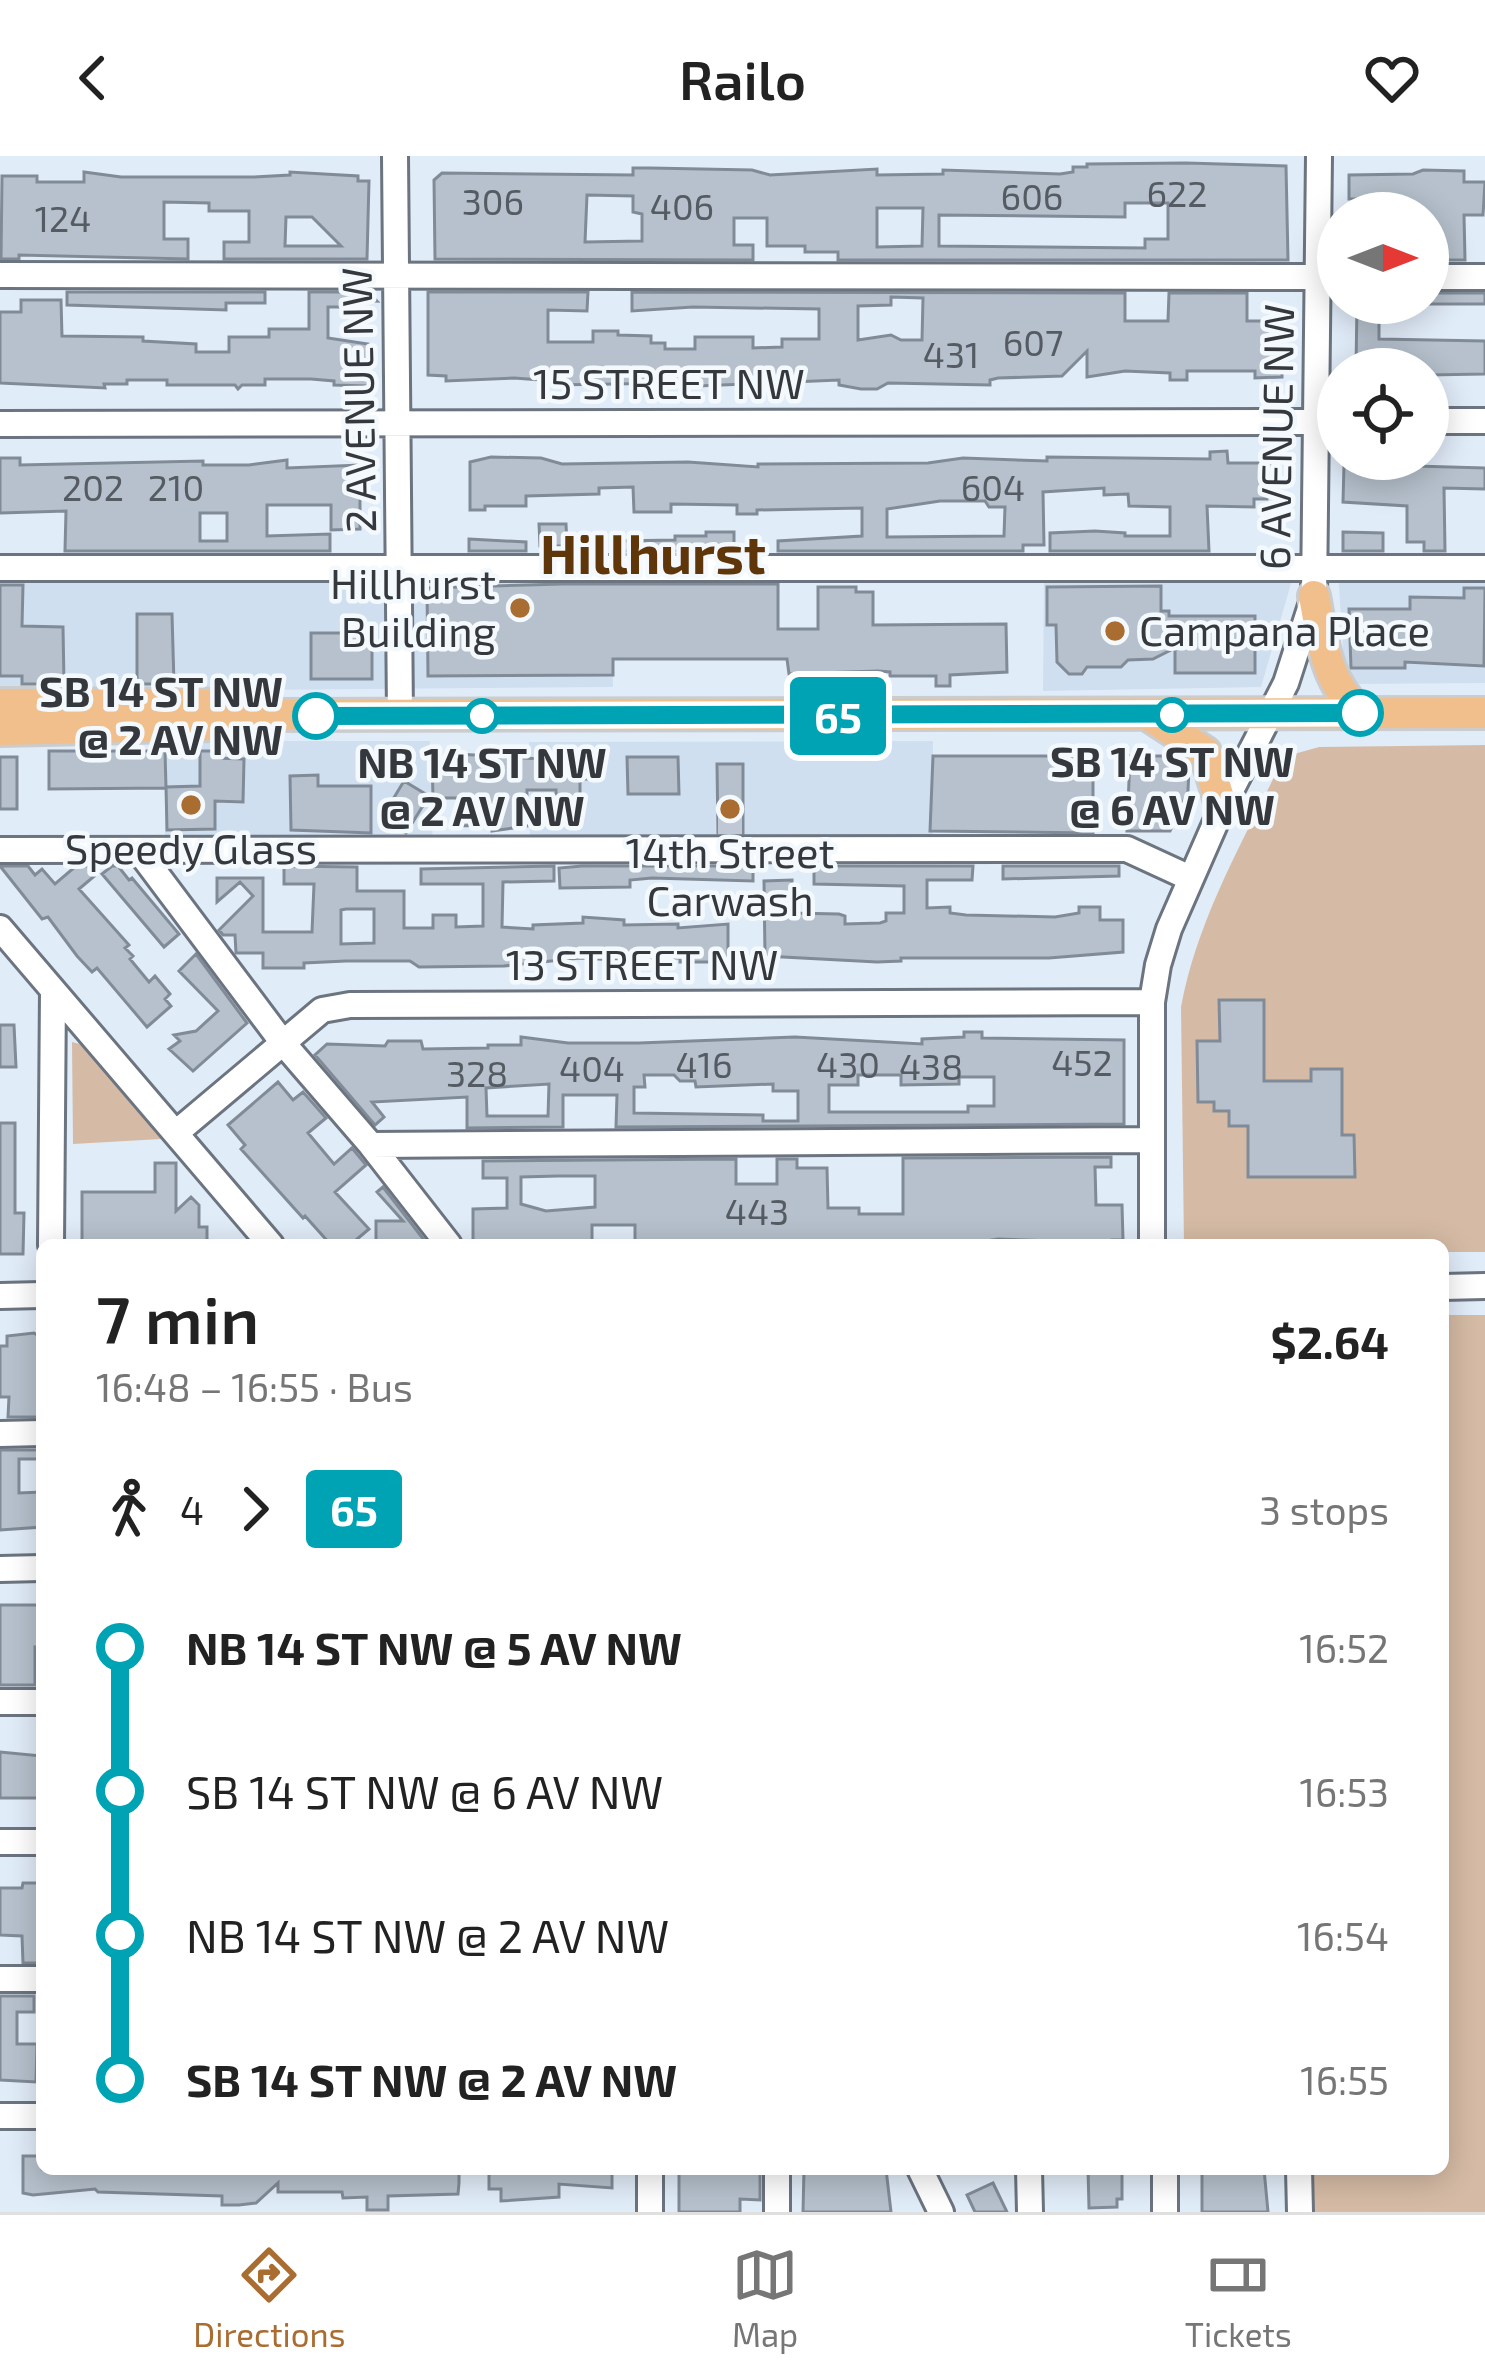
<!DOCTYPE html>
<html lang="en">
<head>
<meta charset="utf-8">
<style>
  body { margin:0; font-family:"Exo 2",sans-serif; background:#f6f6f6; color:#222; height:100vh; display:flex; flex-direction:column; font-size:45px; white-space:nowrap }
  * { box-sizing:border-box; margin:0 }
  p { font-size:39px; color:#767676 }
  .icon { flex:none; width:66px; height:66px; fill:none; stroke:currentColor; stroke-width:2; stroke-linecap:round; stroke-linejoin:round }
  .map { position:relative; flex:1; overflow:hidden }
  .sheet { position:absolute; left:36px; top:1083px; width:1413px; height:936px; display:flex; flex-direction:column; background:#fff; border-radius:18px; box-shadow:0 6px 30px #0003 }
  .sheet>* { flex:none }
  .badge { padding:0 24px; border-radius:9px; font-size:42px; line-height:78px }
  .needle { width:78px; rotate:90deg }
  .fabs { position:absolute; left:1317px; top:36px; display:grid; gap:24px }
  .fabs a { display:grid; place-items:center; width:132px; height:132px; border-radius:50%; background:#fff; box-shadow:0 6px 30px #0003; font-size:60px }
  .map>.badge { position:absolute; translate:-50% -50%; box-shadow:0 0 0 6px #fff }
  .legs { display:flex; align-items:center; gap:18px; height:132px; padding:0 60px; font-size:39px }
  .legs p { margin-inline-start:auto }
  .summary { display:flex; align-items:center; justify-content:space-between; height:204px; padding:0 60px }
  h1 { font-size:66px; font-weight:600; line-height:90px }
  ul { padding:0 60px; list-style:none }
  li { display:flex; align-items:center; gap:42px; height:144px; font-size:45px }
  li i { display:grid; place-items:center; width:18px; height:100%; margin:0 15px; background:currentColor }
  li i::after { content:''; width:30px; height:30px; margin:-15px; border:9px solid; border-radius:50%; background:#fff }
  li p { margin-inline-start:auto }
  li:first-child i { background:linear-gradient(#0000 50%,currentColor 0) }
  li:last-child i { background:linear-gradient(currentColor 50%,#0000 0) }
  header { display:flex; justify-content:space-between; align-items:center; height:156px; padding:0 60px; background:#fff; font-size:54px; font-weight:600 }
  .tabs { display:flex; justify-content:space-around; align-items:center; height:168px; border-top:3px solid #e0e0e0; background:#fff; font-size:33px; color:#767676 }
  .tabs a { display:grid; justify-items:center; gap:6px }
  .tabs .active { color:#a96c31 }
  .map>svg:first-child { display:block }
</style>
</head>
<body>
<header><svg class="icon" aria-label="back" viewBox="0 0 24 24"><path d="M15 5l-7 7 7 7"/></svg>Railo<svg class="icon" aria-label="heart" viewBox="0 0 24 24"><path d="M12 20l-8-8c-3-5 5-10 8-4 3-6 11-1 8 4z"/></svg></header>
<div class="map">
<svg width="1485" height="2056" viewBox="0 0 1485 2056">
  <rect width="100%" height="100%" fill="#e1ecf9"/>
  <!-- built -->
  <path fill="#cfdff0" d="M612,412L613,531L0,536V413Z
    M1485,412V527L1352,528L1344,510L1338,414Z
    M1295,414L1261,531L1043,535L1044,415Z
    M165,585H430L433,698L165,700Z
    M933,585V697L530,694L529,586Z"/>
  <!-- green -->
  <path fill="#d5bba5" d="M1485,589V1096H1443V1089H1184L1181,851C1197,765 1240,691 1278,613L1287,600L1319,591Z
    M72,886L80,888L161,983L73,988Z
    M1443,1159H1485V2056H1306V2013H1443Z"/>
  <!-- building -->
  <path fill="#b6c1cd" stroke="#818b97" stroke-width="3" fill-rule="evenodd" d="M1186,7L1286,10L1288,104H838V96H805V90H767V62H734V89H753V104L435,103L434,24L442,17L633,19V12H650L752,14L770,19L877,13V19L943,18V14L1060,18L1073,16V11H1087V8ZM587,39L633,40V56L642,58V85L585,86ZM1125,47H1168V83H1145V92L939,90V59L1125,61ZM877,52H923L922,90L877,91Z
    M1423,14L1464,15V26H1485L1483,59H1464L1465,104H1428V57H1359V43H1349V19L1413,18Z
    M84,16L121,21H254L290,19V16L358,20V25H369L367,103H224V86H249V55H209V47L164,46V83H188V103L19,99V103H1L2,20H37V26H84ZM286,61H312L341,90H285Z
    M67,136H265V147H226V154L67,149Z
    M309,136H369L377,145L350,144V151H328V182L368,188V230L334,229V225L311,223H265V229H242L238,233L235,229H167V224H127V228H104L105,232L0,227V156H21V144H61L62,180L143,181V185L196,188V196H229V181H269V173H309Z
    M428,136H588L587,155L548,154V186H593V175H618V179L651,180V187H665V193H695V181H753V192L782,191V183H819V153L693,151L632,155V136L1125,137V165H1168L1169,137H1247V165H1282V221L1255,222V215H1187V224H1170V217L1125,215L1087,221V195L1062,220L998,222L990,224V229L888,227L877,233H861L839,229V224L674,231V227L554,229V225L514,222L446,225V220L428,219ZM891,141L923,142L922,184H901L891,179L858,184V150L891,149Z
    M1428,137H1485V148H1428Z
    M1357,147H1379V183L1485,185V218L1428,219V213L1356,212Z
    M1227,295L1228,307H1277V331H1267V343H1254V351L1207,350L1209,395H1050V377L1095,375L1125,377V380H1170V351L1129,350L1128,338L1104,339V332L1043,336L1044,389H1023V395H778V385L862,380V352L757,354V358H737V349L671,348V356H634L633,331L599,332V338L526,340V350H485V354H470V306L491,301L541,302L562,308L688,306L758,311V308L928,307L963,302L1047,305V301L1210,303V296ZM940,345H985L989,351H1005L1004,380L887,381V353Z
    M0,302H20V309L203,305V309H249L287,304V312L360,309V373L331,374V349H267V380L330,378V395H65L66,355L0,357ZM200,357H227V385H200Z
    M1344,308L1485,312V333L1444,332L1445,395H1424V386H1407V350L1343,346Z
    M539,368H566L567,390H540Z
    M706,376H734V395H618V385L675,384V380H706Z
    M1343,376L1383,377V395H1343Z
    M469,383L526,386V395H469Z
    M563,428H778V473H818V431H856V436H873V469L1006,468L1007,516L950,519V530H936V520H890V516L878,515L789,518L787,503H613V519L428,520L427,432Z
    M0,429H23L22,470L63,471L64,528H22V520H0Z
    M1161,430V455H1169V460H1255V517H1175V492L1153,503L1128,504L1121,511H1087L1082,518H1069L1057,506L1056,469H1047V431Z
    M1464,432H1485L1484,510L1405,506V512H1351L1349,453H1410V441L1464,442Z
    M137,458H172L174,528H137Z
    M342,473H372V523H311V477H342Z
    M49,595H165L166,632L49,633Z
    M200,595H215V602L244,603L243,646L215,645V673L167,674L166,631L200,630Z
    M458,598L588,606V623H580V665H556V634H527V670L492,675V669L459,670L458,642H433L432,603H458Z
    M933,600H1093V677L930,675Z
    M1130,600H1175L1189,612L1188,635L1170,675H1127Z
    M0,601H17V653H0Z
    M627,601H678L679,638H628Z
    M717,608H743V677H718Z
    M318,619V630H371V677L291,674L290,620Z
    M404,625L429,640L406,677L381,663Z
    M0,710H28L35,719L42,713L55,728L76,710H93L98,717L79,733L129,789L125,792L133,800L130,803L149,826L155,820L170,838L165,843L171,850L147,871L97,812L92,816L77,800L48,761L42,763Z
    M112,710H118L129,724L132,722L179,778L164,791L102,718Z
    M284,710L357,711V735H404V772H433V759H456V771L483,770V728H421V713L554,710V725L503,726L502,771L533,773V769L583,767V761L624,764V769L678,768V772L728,768V806H680V802H652V806L580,802L504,810L419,811L410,805H346L304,807V812H263V797H236L235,779H223L219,774L253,740L240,726L217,746V722H263V776H312L314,728H284ZM346,753H374V787L341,788V754Z
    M582,710H753V725L652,722L630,724V731L560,732L559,712Z
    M814,710H973L972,724H927V752L950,751V757L966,759L1055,761L1079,757V751H1100V764H1123V796L1049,802H901V805L877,806L765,800L764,725L792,724V757L839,758L845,760V768L880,767L886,765V757H904V730L814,728Z
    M1003,710H1119V720L1003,723Z
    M196,798L247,867L193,915L169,893L180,885L174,879L196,875L218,855L179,815Z
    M1219,844H1264V925H1311V913H1342V979H1354L1355,1021H1248V970H1229V955H1214V946H1198L1197,885H1220Z
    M0,869H14L16,911H0Z
    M964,876H982V882L1124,884V968L616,971L617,939H563V971L467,972V941L372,946L384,961L375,969L315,899L327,888L385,890L388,885H421L423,893L488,892V889H521V881L568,887H639L795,881L922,888V883L964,881ZM644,919H674L680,925H695L696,931L773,928V935H798V965H763V959L634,957V931H645ZM858,919H901V929L959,928V921H994V950H968V956H829V929H858ZM549,928L548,960H487L486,932Z
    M278,926L293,944L303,936L326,962L308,977L334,1008L352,992L366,1009L335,1036L369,1073L350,1089H331L305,1060L303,1062L241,993L245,989L228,969Z
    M0,967H15V1057H24L23,1098H0Z
    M1111,1001V1011H1095L1096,1049H1122L1123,1084H1112V1087L998,1083L962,1089H656L635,1086V1069H592V1089L473,1087V1053L507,1052V1022H483V1005L736,1003V1028H777V1003H797V1012H827L828,1052H859V1058H903V1002ZM558,1020H595V1051L546,1055L521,1048V1021Z
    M155,1007H176V1055L191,1041L199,1049V1071H207V1089H82V1036H155Z
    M383,1031L428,1089H376V1065H403L377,1036Z
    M34,1177L42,1182V1261H8L9,1241H0V1190H7V1180Z
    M0,1294H42V1303H19V1337L42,1336V1371L0,1374Z
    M0,1449H42V1482L40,1491H35V1529H0Z
    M0,1596L42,1600L41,1642H0Z
    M23,1727H40L42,1733L41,1807H23L22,1780L0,1779V1732H22Z
    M0,1840H34V1856H17V1888H37L36,1926L0,1924Z
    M23,2000H41L42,2013H459V2027L458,2038L388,2040V2054H367V2041L343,2042L342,2036H278V2027L256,2047L239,2049H222V2040L98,2036L95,2033L33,2039L23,2037Z
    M489,2013H612V2032L559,2028V2041L501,2045V2033H489Z
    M679,2013H760V2044L740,2043V2056H679Z
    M804,2013H886L891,2056H803Z
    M1088,2013H1122V2043H1117V2051L1089,2052Z
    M1202,2013H1264L1268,2056H1202Z
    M993,2027L1007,2056H975L967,2039Z"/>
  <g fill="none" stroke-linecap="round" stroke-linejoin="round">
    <!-- minor-tunnel -->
    <path stroke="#bfc8d4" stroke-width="24" stroke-dasharray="24 12" stroke-linecap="butt" d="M718,669H743"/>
    <!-- minor casing -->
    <g stroke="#6b747f" stroke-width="30">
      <path id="minor" d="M395,0L400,560
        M0,119L1338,121
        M1428,121H1485
        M1428,265H1485
        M0,268L1338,266
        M0,412H1485
        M0,694L1127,693L1190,722
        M139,695L283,887L371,989L449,1089
        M0,772L271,1089
        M177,976L322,854L350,849L1152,846
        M371,989L1152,984
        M51,1089L53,835
        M1152,1089V846L1158,809L1169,773L1222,652L1286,527L1314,440L1319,0
        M1443,1131L1485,1130
        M0,1140L42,1139
        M0,1278L42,1277
        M0,1413L42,1412
        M0,1546H42
        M0,1686H42
        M0,1823H42
        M0,1960H42
        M650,2013V2056
        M777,2013V2056
        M920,2013L941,2056
        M1029,2013L1030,2056
        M1165,2013V2056
        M1299,2013L1300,2056"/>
    </g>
    <!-- major casing -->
    <g stroke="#cacccd" stroke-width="36">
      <path id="major" d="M1314,440C1323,486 1324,523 1360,557
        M0,548L218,549L245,556
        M1148,559L1205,596L1222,652
        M0,574L216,569L257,559L1485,557"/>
    </g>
    <!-- minor -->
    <use href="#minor" stroke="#fff" stroke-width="24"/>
    <!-- major -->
    <use href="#major" stroke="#f1bf8c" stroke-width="30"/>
  </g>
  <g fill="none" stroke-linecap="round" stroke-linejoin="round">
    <!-- line-1 casing -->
    <g stroke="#fff" stroke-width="27">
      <path id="line-1" d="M316,560L1360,557"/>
    </g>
    <!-- line-1 -->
    <use href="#line-1" stroke="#00a3b4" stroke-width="18"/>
  </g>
  <!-- markers -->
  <g fill="#a96c31" stroke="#f4f9fe" stroke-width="4.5">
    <circle cx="520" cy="452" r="12"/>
    <circle cx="1115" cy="475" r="12"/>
    <circle cx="191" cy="649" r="12"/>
    <circle cx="730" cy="653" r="12"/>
  </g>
  <g fill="#fff" stroke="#00a3b4" stroke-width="6">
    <circle cx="1360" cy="557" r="21"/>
    <circle cx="1172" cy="559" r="15"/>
    <circle cx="316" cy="560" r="21"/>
    <circle cx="482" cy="560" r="15"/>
  </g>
  <g text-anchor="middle" stroke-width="9" stroke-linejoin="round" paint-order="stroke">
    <!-- number labels -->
    <g font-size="36" fill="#555b62">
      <text x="1177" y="51">622</text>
      <text x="1032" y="54">606</text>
      <text x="493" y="59">306</text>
      <text x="682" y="64">406</text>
      <text x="63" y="76">124</text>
      <text x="1033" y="200">607</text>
      <text x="951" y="212">431</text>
      <text x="93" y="345">202</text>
      <text x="176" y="345">210</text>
      <text x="993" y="345">604</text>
      <text x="1082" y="920">452</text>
      <text x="704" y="922">416</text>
      <text x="848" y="922">430</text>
      <text x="931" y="924">438</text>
      <text x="592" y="926">404</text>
      <text x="477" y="931">328</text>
      <text x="757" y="1069">443</text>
    </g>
    <!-- street labels -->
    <g font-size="42" fill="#35393e" stroke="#f4f9fe">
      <text x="669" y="243">15 STREET NW</text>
      <text transform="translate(359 244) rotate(-91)" y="15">2 AVENUE NW</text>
      <text transform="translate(1277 281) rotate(-89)" y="15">6 AVENUE NW</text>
      <text x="642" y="824">13 STREET NW</text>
    </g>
    <!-- poi labels -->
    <g font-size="42" fill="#35393e" stroke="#f4f9fe">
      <text x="496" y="443" text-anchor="end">Hillhurst<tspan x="496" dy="48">Building</tspan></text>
      <text x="1139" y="490" text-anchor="start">Campana Place</text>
      <text x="191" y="708">Speedy Glass</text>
      <text x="730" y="712">14th Street<tspan x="730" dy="48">Carwash</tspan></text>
    </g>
    <!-- stop labels -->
    <g font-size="42" font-weight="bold" fill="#35393e" stroke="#f4f9fe">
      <text x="283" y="551" text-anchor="end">SB 14 ST NW<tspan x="283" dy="48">@ 2 AV NW</tspan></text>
      <text x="1172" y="621">SB 14 ST NW<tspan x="1172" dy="48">@ 6 AV NW</tspan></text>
      <text x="482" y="622">NB 14 ST NW<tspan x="482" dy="48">@ 2 AV NW</tspan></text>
    </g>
    <!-- district labels -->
    <g font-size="54" font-weight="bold" fill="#5f360a" stroke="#f4f9fe">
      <text x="653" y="418">Hillhurst</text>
    </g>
  </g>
</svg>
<div class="fabs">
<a><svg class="needle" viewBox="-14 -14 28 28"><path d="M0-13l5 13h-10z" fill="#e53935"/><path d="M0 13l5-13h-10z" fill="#767676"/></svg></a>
<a><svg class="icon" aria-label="locate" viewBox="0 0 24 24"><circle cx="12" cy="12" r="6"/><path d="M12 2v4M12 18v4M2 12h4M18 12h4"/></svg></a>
</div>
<b class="badge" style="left:838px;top:560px;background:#00a3b4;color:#fff">65</b>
<section class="sheet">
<div class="summary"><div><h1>7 min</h1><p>16:48 – 16:55 · Bus</p></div><b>$2.64</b></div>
<div class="legs"><svg class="icon" aria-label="walk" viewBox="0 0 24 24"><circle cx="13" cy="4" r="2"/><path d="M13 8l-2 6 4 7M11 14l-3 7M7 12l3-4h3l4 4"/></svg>4<svg class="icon" aria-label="forward" viewBox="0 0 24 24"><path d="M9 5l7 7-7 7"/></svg><b class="badge" style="background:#00a3b4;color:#fff">65</b><p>3 stops</p></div>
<ul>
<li><i style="color:#00a3b4"></i><b>NB 14 ST NW @ 5 AV NW</b><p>16:52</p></li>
<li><i style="color:#00a3b4"></i><span>SB 14 ST NW @ 6 AV NW</span><p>16:53</p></li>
<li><i style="color:#00a3b4"></i><span>NB 14 ST NW @ 2 AV NW</span><p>16:54</p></li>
<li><i style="color:#00a3b4"></i><b>SB 14 ST NW @ 2 AV NW</b><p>16:55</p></li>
</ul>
</section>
</div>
<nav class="tabs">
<a class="active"><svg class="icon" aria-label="directions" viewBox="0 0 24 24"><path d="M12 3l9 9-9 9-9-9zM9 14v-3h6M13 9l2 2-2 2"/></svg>Directions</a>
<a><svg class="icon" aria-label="map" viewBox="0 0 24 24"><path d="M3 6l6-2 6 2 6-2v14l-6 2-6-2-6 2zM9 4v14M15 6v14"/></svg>Map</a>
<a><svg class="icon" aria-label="tickets" viewBox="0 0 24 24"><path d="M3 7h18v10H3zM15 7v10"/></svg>Tickets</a>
</nav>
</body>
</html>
